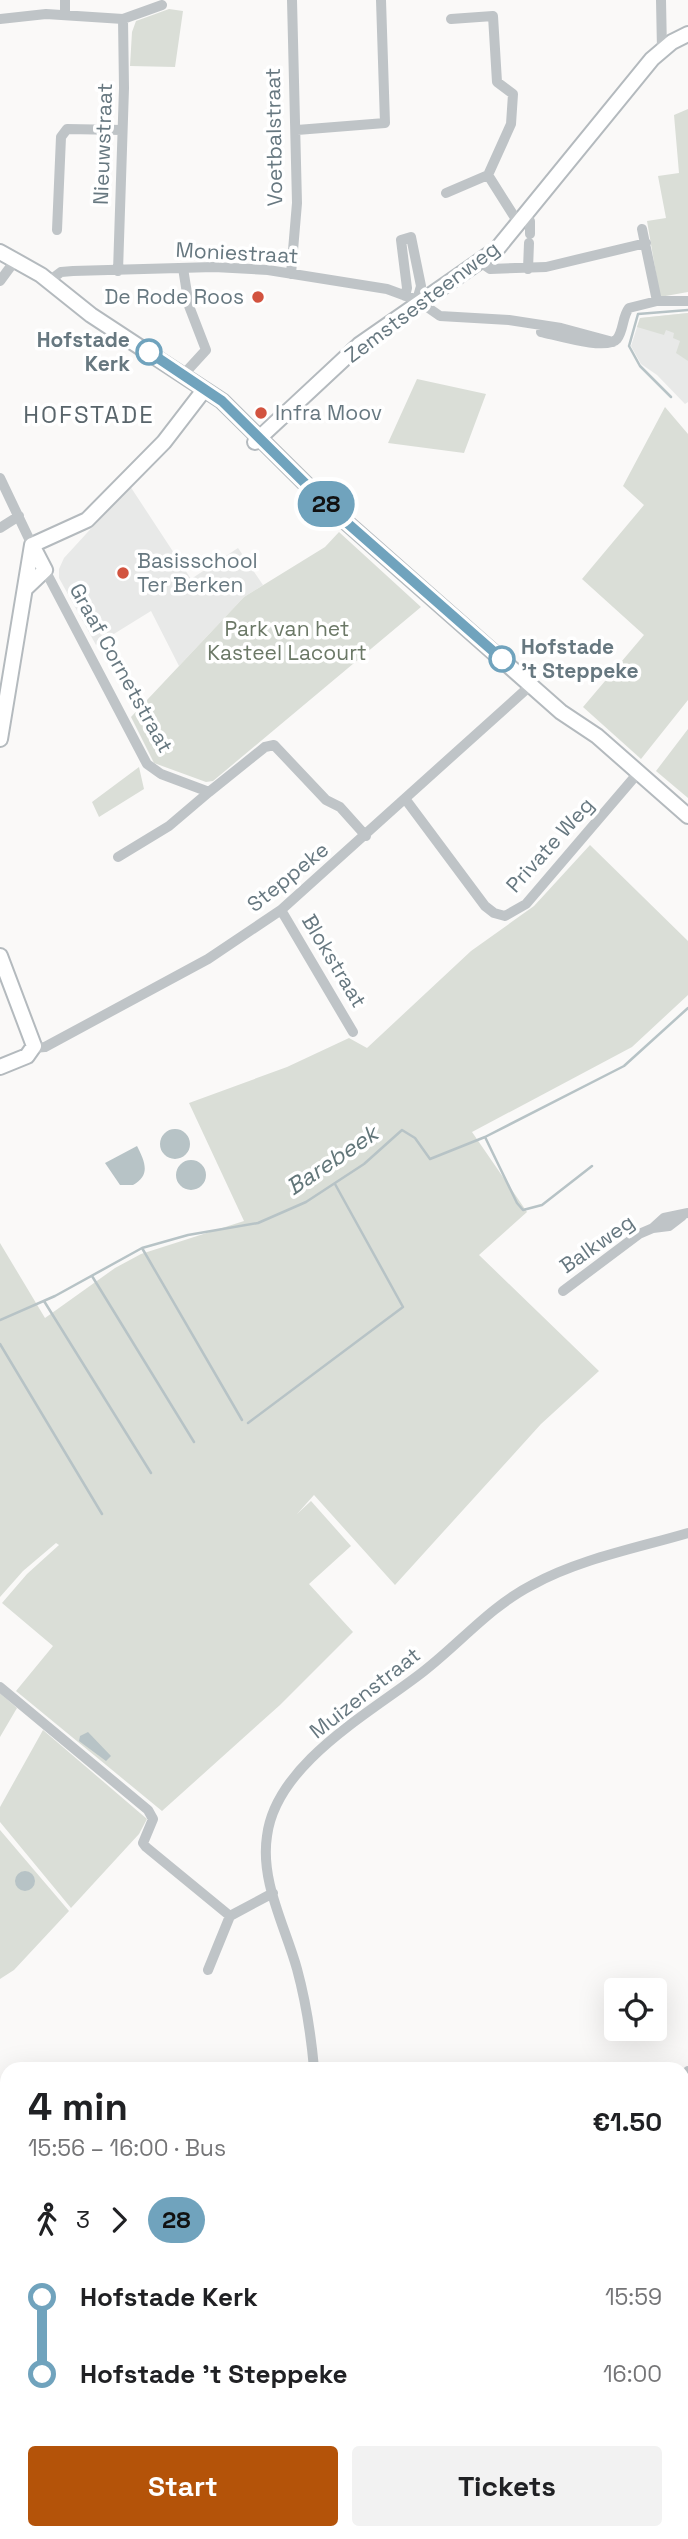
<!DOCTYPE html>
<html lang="en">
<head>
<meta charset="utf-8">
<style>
  body { margin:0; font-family:"Space Grotesk",sans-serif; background:#f2f2f2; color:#202124; height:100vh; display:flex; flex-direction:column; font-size:26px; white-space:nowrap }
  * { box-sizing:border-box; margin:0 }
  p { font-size:23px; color:#757577 }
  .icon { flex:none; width:38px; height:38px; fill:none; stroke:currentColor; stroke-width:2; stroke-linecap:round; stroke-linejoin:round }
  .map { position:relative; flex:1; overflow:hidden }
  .details { position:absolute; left:0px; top:2062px; width:690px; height:478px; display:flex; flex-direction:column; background:#fff; border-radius:21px 21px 0 0; box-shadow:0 7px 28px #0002 }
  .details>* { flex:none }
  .badge { padding:0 14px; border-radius:23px; font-size:24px; line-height:46px }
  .controls { position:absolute; left:604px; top:1978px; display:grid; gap:14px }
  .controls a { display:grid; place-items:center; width:63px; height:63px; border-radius:7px; background:#fff; box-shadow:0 7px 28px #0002; font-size:35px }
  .map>.badge { position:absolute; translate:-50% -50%; box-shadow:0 0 0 4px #fff }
  .legs { display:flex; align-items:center; gap:10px; height:77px; padding:0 28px; font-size:23px }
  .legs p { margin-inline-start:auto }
  .head { display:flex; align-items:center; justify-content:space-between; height:119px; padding:0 28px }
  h1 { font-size:38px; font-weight:700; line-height:52px }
  .button { display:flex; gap:14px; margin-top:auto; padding:14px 28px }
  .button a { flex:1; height:80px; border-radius:7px; background:#b45309; color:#fff; font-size:28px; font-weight:700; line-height:80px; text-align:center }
  .button a+a { background:#f2f2f2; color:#202124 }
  ul { padding:0 28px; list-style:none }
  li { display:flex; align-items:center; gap:24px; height:77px; font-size:26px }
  li i { display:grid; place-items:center; width:10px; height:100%; margin:0 9px; background:currentColor }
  li i::after { content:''; width:18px; height:18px; margin:-9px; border:5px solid; border-radius:50%; background:#fff }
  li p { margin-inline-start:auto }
  li:first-child i { background:linear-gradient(#0000 50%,currentColor 0) }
  li:last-child i { background:linear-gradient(currentColor 50%,#0000 0) }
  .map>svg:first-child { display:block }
</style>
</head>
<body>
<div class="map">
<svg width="688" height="2539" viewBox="0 0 688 2539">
  <rect width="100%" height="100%" fill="#faf9f8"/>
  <!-- built -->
  <path fill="#e8e9e8" d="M688,313V402L685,404L657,375L641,364L631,346L640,318Z
    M130,486L191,579L238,548L263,585L244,597L179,666L151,611L96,645L59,578V569L64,558Z"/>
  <!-- green -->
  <path fill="#daded7" d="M169,9L183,11L175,67L130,66L132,32L136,21Z
    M688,109V292L660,297L647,221L666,218L658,176L679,173L674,115Z
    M688,313V361L676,353L680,341L673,338L674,333L666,330L664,335L637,327L640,318Z
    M417,379L486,394L464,453L388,443Z
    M665,407L688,434V700L641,759L583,707L644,635L582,579L644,505L623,486Z
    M339,532L421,607L213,781L206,782L154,763L131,717L244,597L325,547Z
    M688,729V798L656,771Z
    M139,767L144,789L99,817L92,802Z
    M590,845L688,941V995L632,1047L472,1132L527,1212L479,1255L599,1371L541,1424L395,1585L314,1495L297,1514L311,1501L351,1546L309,1584L353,1632L280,1705L162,1811L16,1691L53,1646L2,1603L27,1574L59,1545L56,1543L23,1571L0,1597V1243L45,1318L115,1268L141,1254L244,1221L189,1103L287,1067L349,1038L367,1048L471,951L534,906Z
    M0,1693L17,1708L0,1737Z
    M43,1730L147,1819L139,1834L71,1908L0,1822V1807Z
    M0,1830L69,1911L14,1970L0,1979Z"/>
  <!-- water -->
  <path fill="#b7c3c6" d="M160 1144a15 15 0 1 1 30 0a15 15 0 1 1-30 0Z
    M137,1146C145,1162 151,1175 133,1185H120L105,1163Z
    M176 1175a15 15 0 1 1 30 0a15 15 0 1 1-30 0Z
    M88,1732L111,1756L106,1761L79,1741L80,1736Z
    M15 1881a10 10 0 1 1 20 0a10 10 0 1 1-20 0Z
    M182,2532H350L384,2539H217Z"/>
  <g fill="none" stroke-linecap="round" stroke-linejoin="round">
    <!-- stream -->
    <path stroke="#b7c3c6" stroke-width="2.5" d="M671,397L640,366L629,346L638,314L688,310
      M485,1137L517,1203L523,1210L542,1205L592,1166
      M142,1248L242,1420
      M92,1276L194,1442
      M44,1301L151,1473
      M0,1320L55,1296L142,1248L188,1235L258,1223L306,1202L364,1164L402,1130L415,1138L430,1159L485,1137L624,1066L688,1008
      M0,1344L102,1514
      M248,1423L403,1307L335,1184"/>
    <!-- secondary casing -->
    <g stroke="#b4babe" stroke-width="18">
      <path id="secondary" d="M0,252L41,275L91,315L222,401L329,507L561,712L597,736L688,816
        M255,442L359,345L497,249L652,59L672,42L688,34
        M32,545L87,520L164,442L204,390
        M25,589L45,570L32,545
        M0,739L32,545
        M0,956L34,1046L27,1056L0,1067"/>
    </g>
    <!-- street -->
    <path stroke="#bfc4c7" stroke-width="10" d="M661,0L662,50
      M65,15V0
      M0,19L46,14L123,19L162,5
      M451,19L493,16L497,82L513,94L511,124L488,175L519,224
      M297,130L385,123L381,0
      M446,193L488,175
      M526,216L530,221V234
      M642,229L657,301
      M57,230L61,137L67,129L122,130
      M480,262L490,269L546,267L646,243
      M183,268L189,306L206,350L184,374
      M528,269L529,243
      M118,271L124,88L123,19
      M291,274L297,203L292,0
      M0,281L14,262
      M49,281L61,272L73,271L214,267L268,270L387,289L417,300L440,316L509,320L561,328L613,342
      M405,296L407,288L401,240L411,237L421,286L417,300
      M541,332C556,335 607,351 617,339C624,330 622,317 629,308L657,301H688
      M0,478L32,545
      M0,528L19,516
      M45,570L147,764L161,774L209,792L265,747L274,745L326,800L340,807L366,836
      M406,800L485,906L494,913L505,916L526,904L638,773
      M118,857L169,826L209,792
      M281,910L353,1032
      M33,1048L45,1047L208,959L281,910L531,685
      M682,1216L669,1226L653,1228L664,1218L688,1213
      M563,1291L639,1234L653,1228
      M0,1687L148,1810L153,1819L143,1843L146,1847L230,1916L273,1893
      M208,1970L230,1916
      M314,2068C311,2035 306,2002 297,1969C285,1926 260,1881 267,1836C276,1763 372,1712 424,1671C460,1643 491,1606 532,1585C579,1559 637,1548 688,1533
      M682,2076L688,2071
      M682,2349L688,2353
      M0,2453L7,2455
      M402,2532L436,2539
      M451,2532L454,2539
      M146,2539H160
      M568,2539L572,2532"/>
    <!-- secondary -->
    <use href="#secondary" stroke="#fff" stroke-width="14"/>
  </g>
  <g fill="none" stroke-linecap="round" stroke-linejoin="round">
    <!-- line-1 casing -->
    <g stroke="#fff" stroke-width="16">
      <path id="line-1" d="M149,352L222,401L329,507L502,659"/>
    </g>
    <!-- line-1 -->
    <use href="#line-1" stroke="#70a3bd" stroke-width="10"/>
  </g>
  <!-- markers -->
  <g fill="#d2533f" stroke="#fff" stroke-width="2.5">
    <circle cx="258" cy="297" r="7"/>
    <circle cx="261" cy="413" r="7"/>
    <circle cx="123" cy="573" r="7"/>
  </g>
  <g fill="#fff" stroke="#70a3bd" stroke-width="3.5">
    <circle cx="149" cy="352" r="12"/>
    <circle cx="502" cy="659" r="12"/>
  </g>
  <g text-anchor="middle" stroke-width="7" stroke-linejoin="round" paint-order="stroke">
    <!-- street labels -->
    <g font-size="21" fill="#677880" stroke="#fff">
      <text transform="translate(274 137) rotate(-91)" y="7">Voetbalstraat</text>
      <text transform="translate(103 144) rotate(-88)" y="7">Nieuwstraat</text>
      <text transform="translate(237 253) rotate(3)" y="7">Moniestraat</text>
      <text transform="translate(422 302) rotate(-37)" y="7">Zemstsesteenweg</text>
      <text transform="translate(121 668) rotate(61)" y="7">Graaf Cornetstraat</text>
      <text transform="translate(550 845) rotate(-48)" y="7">Private Weg</text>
      <text transform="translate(288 877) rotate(-39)" y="7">Steppeke</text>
      <text transform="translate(334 961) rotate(59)" y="7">Blokstraat</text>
      <text transform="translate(597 1244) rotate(-35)" y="7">Balkweg</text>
      <text transform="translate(365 1693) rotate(-38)" y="7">Muizenstraat</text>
    </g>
    <!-- poi labels -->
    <g font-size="21" fill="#677880" stroke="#fff" text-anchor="start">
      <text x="244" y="304" text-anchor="end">De Rode Roos</text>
      <text x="275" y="420">Infra Moov</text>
      <text x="137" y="568">Basisschool<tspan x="137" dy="24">Ter Berken</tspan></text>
    </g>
    <!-- stop labels -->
    <g font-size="21" font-weight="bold" fill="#677880" stroke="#fff" text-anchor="end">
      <text x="130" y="347">Hofstade<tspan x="130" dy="24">Kerk</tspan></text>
      <text x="521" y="654" text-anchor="start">Hofstade<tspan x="521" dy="24">'t Steppeke</tspan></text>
    </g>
    <!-- park labels -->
    <g font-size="21" fill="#6b7866" stroke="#fff">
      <text x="287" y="636">Park van het<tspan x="287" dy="24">Kasteel Lacourt</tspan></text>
    </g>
    <!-- water labels -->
    <g font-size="23" font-style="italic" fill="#627679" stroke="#fff">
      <text transform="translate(332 1160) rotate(-34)" y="8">Barebeek</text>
    </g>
    <!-- quarter labels -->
    <g font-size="24" letter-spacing="2" fill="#59656b" stroke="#fff">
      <text x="89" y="423">HOFSTADE</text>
    </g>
  </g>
</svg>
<div class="controls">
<a><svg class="icon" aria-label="locate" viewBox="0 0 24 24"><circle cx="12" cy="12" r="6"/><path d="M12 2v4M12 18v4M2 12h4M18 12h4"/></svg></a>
</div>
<b class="badge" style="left:326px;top:504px;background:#70a3bd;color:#111">28</b>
<section class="details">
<div class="head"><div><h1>4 min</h1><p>15:56 – 16:00 · Bus</p></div><b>€1.50</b></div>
<div class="legs"><svg class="icon" aria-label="walk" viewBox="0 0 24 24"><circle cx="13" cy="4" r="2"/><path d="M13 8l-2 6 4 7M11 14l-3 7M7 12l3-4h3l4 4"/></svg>3<svg class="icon" aria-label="forward" viewBox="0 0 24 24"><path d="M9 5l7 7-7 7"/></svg><b class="badge" style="background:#70a3bd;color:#111">28</b></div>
<ul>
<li><i style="color:#70a3bd"></i><b>Hofstade Kerk</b><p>15:59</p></li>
<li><i style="color:#70a3bd"></i><b>Hofstade 't Steppeke</b><p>16:00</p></li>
</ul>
<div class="button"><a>Start</a><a>Tickets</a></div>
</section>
</div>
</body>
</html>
